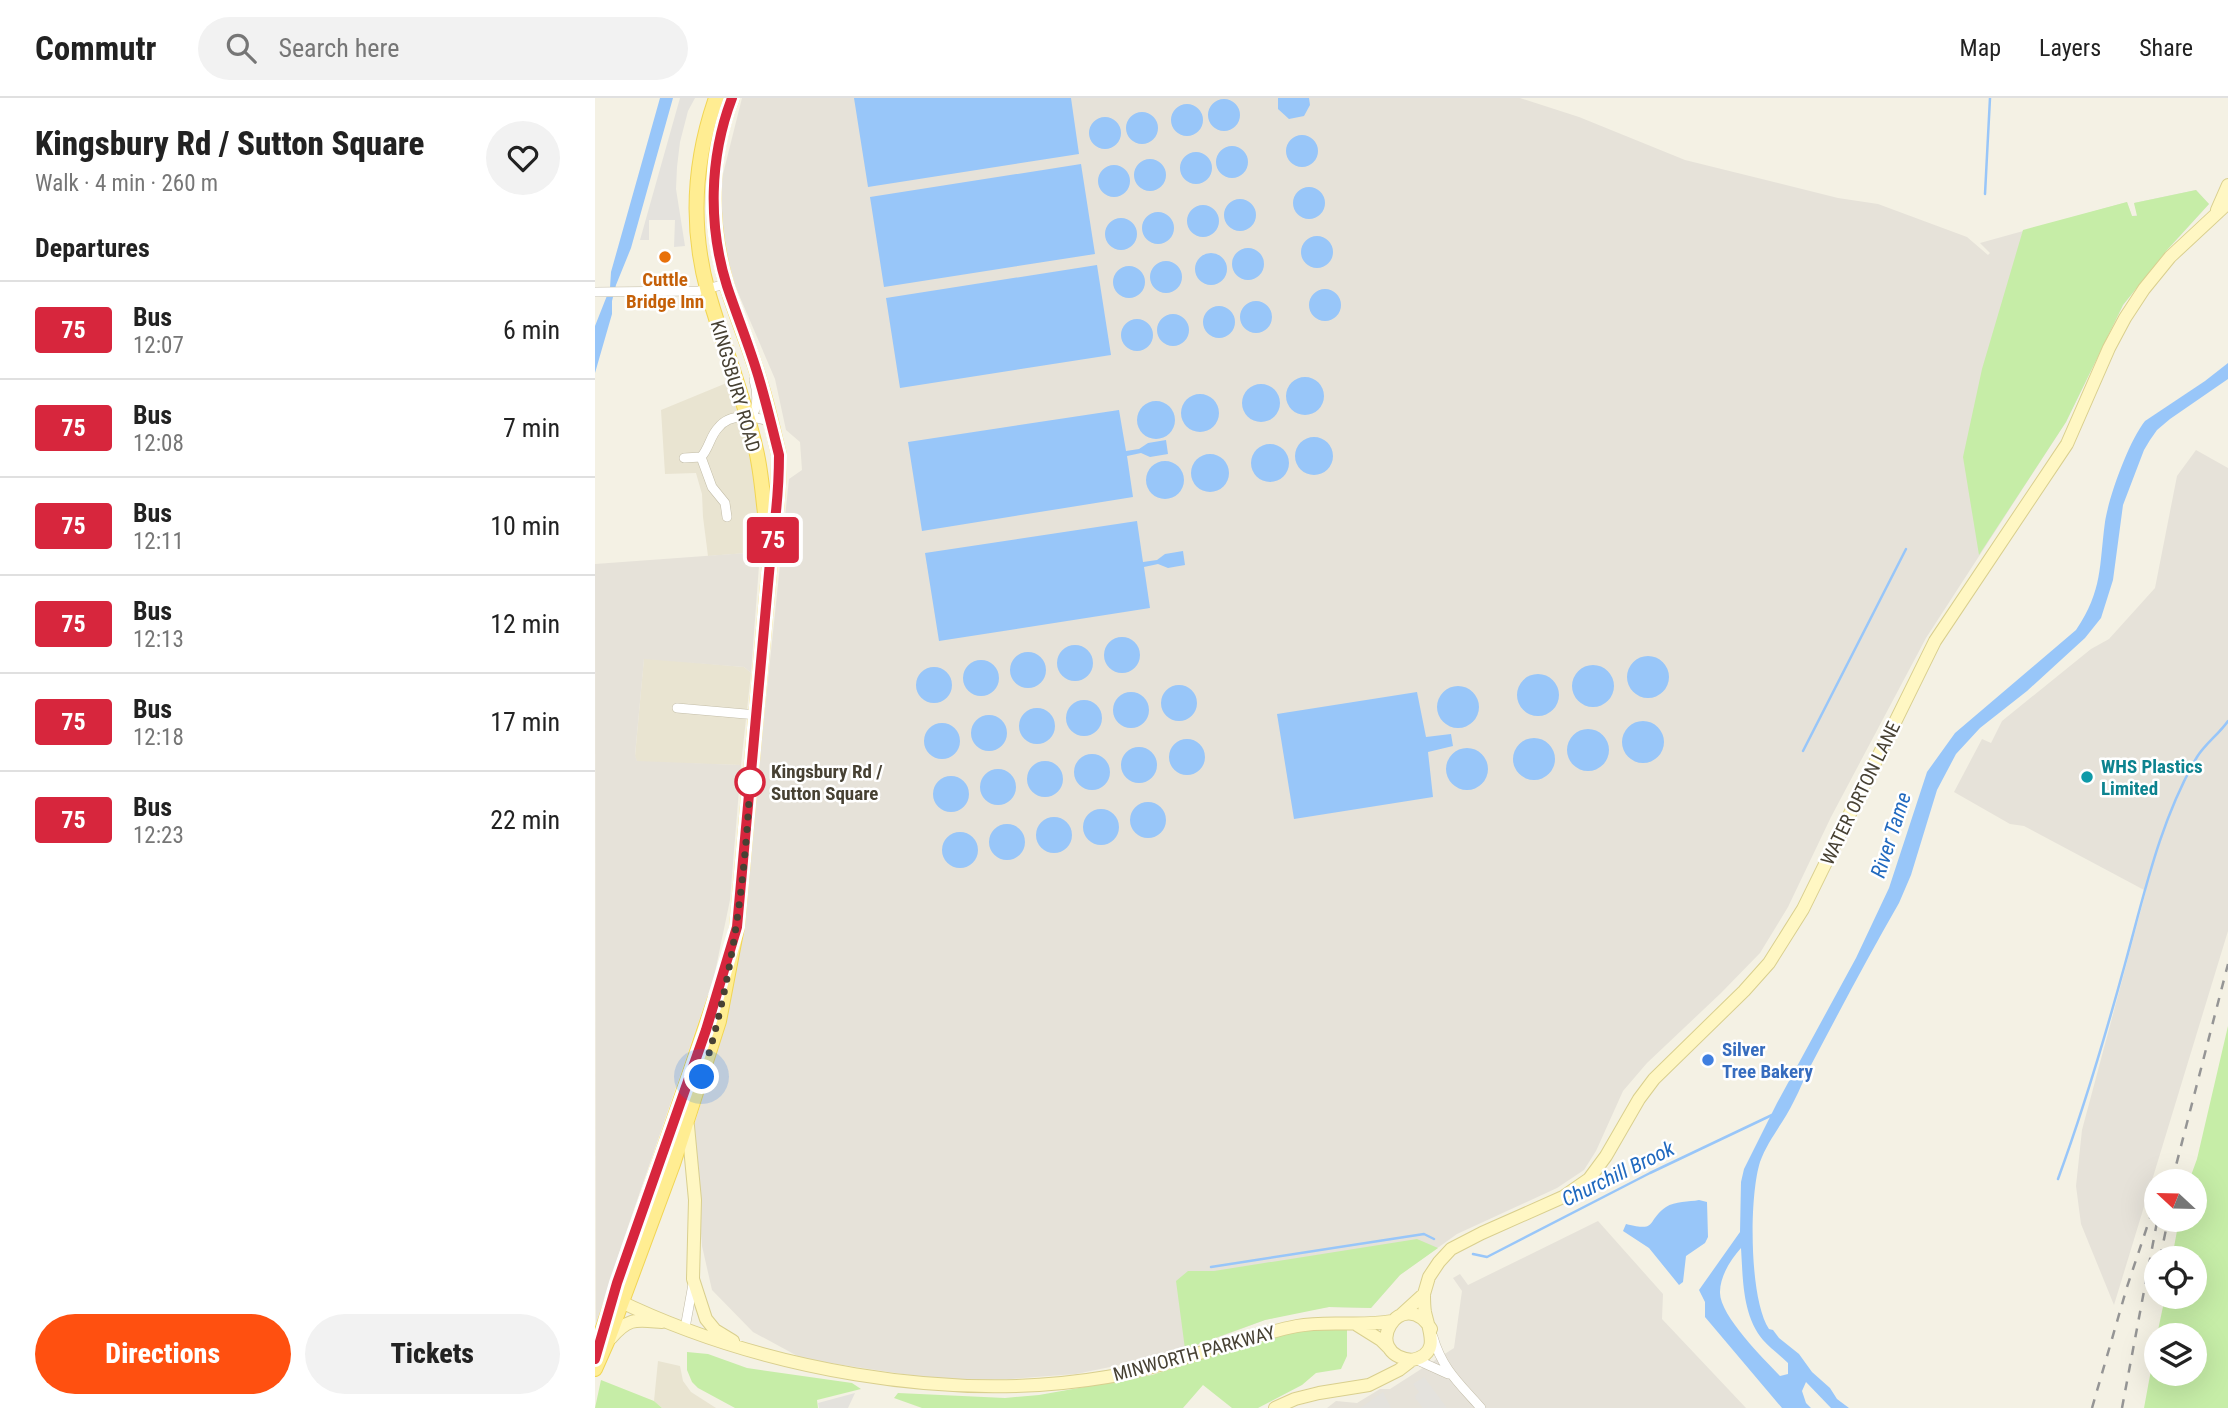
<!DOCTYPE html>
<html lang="en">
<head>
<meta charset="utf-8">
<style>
  body { margin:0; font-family:"Roboto Condensed",sans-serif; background:#f2f2f2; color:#222; height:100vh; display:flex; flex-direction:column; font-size:26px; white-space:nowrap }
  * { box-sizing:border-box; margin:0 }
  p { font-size:23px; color:#767676 }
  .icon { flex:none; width:38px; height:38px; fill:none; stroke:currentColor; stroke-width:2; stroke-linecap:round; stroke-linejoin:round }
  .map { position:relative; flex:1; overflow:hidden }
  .details { display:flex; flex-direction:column; background:#fff; width:595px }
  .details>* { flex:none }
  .badge { padding:0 14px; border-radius:5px; font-size:24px; line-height:46px }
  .needle { width:46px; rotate:292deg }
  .buttons { position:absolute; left:1549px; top:1071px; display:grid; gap:14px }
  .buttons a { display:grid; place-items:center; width:63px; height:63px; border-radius:50%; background:#fff; box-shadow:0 7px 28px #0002; font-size:35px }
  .you { position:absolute; width:35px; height:35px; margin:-18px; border:5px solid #fff; border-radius:50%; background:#1a73e8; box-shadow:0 0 0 10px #1a73e833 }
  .map>.badge { position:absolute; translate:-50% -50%; box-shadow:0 0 0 4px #fff }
  h2 { padding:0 35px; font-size:26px; line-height:63px }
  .round { display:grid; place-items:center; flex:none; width:74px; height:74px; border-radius:37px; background:#f2f2f2 }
  .head { display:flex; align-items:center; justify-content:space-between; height:119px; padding:0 35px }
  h1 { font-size:33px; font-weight:800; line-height:52px }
  .primary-button { display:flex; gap:14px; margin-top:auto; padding:14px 35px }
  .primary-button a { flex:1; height:80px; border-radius:42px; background:#ff5010; color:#fff; font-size:28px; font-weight:800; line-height:80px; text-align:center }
  .primary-button a+a { background:#f2f2f2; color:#222 }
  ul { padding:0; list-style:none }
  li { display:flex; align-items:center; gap:21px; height:98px; padding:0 35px; border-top:2px solid #e0e0e0 }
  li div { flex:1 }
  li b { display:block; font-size:26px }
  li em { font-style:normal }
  li .badge { min-width:77px; font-weight:700; text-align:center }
  header { display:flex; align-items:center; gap:42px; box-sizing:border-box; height:98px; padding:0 35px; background:#fff; border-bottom:2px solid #e0e0e0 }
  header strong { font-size:33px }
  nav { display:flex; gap:38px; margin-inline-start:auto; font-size:24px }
  .search { width:490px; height:63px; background:#f2f2f2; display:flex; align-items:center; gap:18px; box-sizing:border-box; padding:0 24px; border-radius:38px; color:#767676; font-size:26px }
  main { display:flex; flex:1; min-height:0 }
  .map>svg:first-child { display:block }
</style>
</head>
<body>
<header>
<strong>Commutr</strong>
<div class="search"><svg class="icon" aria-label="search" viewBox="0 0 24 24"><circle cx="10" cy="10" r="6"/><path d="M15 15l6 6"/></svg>Search here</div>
<nav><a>Map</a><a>Layers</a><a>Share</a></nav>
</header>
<main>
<section class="details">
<div class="head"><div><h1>Kingsbury Rd / Sutton Square</h1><p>Walk · 4 min · 260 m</p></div><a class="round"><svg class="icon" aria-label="heart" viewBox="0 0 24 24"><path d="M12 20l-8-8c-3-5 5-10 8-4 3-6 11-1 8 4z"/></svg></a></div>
<h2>Departures</h2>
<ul>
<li><span class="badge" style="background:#d7263d;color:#fff">75</span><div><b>Bus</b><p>12:07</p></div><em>6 min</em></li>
<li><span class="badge" style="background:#d7263d;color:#fff">75</span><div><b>Bus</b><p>12:08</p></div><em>7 min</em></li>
<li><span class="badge" style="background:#d7263d;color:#fff">75</span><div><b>Bus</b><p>12:11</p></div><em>10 min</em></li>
<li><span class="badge" style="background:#d7263d;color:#fff">75</span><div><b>Bus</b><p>12:13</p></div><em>12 min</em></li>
<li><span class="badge" style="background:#d7263d;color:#fff">75</span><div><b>Bus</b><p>12:18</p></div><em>17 min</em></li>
<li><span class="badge" style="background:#d7263d;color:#fff">75</span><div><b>Bus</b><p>12:23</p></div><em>22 min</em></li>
</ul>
<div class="primary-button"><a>Directions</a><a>Tickets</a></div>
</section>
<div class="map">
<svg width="1633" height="1310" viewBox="0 0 1633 1310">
  <rect width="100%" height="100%" fill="#f4f1e4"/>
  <!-- residential -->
  <path fill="#e9e4d1" d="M134,284L156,347L151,348L160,377L165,454L113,458L108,419L107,396L101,375L70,376L66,312Z
    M49,560L149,569L156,575L146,667L42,664L40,658Z
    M63,1263L85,1268L88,1283L96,1294L121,1310H67L59,1303Z"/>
  <!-- industrial -->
  <path fill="#e6e2d9" d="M147,0H925L984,19L1090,62L1243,100L1283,106L1372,139L1393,157L1395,155L1385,145L1532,104L1537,118L1543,117L1539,105L1601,92L1614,106L1572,152L1528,207L1471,324L1331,540L1236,719L1193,809L1165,855L1126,895L1052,965L1028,993L1001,1053L989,1072L962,1090L862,1136L805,1177L776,1210L734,1209L702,1214L670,1222L603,1247L554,1261L481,1276L416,1281L347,1282L208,1261L158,1234L117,1192L107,1148L103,1096L95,1041L120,959L147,831L194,381L207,372L205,344L191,332L180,281L141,190L127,139V80Z
    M1601,352L1633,370V833L1519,1207L1486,1126L1481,1088L1487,1032L1551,793L1429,728L1415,726L1359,694L1387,641L1396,645L1407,623L1496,551L1514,541L1560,490L1582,378Z
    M165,454L156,575L149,569L49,561L40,657L42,663L146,667L135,802L119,879L26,1149L1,1228L0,466Z
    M1003,1123L1068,1196L1067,1221L1151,1310H732L741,1303L762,1305L785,1291H795L859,1250L867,1193L858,1180L865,1176L873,1187Z"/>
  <!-- green -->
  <path fill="#c6eda7" d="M1601,92L1614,106L1572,152L1528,207L1471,324L1384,457L1368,359L1387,271L1428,132L1532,104L1537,118H1542L1539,105Z
    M1633,928V1310H1549L1561,1245V1276H1600V1237H1562L1570,1199H1600V1160H1577L1584,1122H1600V1083H1594L1602,1061Z
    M822,1141L843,1150L805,1177L776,1210L734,1209L670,1222L590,1251L581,1183L593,1173H619Z
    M707,1231L752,1232V1258L746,1271L721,1275L707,1287L663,1310H637L608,1287L588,1310H327L299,1300L303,1295L410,1300L444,1297L557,1277L681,1237Z
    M92,1254L113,1256L152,1270L257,1285L266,1291L222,1302L223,1310H140L103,1290L97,1284L92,1272Z
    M6,1282L59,1303L67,1310H0Z"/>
  <!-- parking -->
  <path fill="#e4e2dd" d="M85,0H100L93,13L85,44L82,69L81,91L90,148L79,149L80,122H54V142H45Z
    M829,1279L852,1310H828L821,1301L820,1298L824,1294L818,1286Z
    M788,1294L796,1310H765Z
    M260,1295L253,1310H224L223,1305Z"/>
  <!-- water -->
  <path fill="#98c6f9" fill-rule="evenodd" d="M65,0H78L36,150L21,187L17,203V216L0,275V228L15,190L16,174Z
    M259,0H476L484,56L273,89Z
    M683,0H714L715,7L709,18L694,21L683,11Z
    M613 17a16 16 0 1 1 32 0a16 16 0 1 1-32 0Z
    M576 22a16 16 0 1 1 32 0a16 16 0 1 1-32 0Z
    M531 30a16 16 0 1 1 32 0a16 16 0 1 1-32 0Z
    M494 35a16 16 0 1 1 32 0a16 16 0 1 1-32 0Z
    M691 53a16 16 0 1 1 32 0a16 16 0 1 1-32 0Z
    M621 64a16 16 0 1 1 32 0a16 16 0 1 1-32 0Z
    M585 70a16 16 0 1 1 32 0a16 16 0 1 1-32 0Z
    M539 77a16 16 0 1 1 32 0a16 16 0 1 1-32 0Z
    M486,66L500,156L289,189L275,99Z
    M503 83a16 16 0 1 1 32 0a16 16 0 1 1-32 0Z
    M698 105a16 16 0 1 1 32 0a16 16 0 1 1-32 0Z
    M629 117a16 16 0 1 1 32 0a16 16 0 1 1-32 0Z
    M592 123a16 16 0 1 1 32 0a16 16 0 1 1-32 0Z
    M547 130a16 16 0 1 1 32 0a16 16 0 1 1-32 0Z
    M510 136a16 16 0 1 1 32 0a16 16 0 1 1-32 0Z
    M706 154a16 16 0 1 1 32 0a16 16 0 1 1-32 0Z
    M637 166a16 16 0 1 1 32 0a16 16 0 1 1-32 0Z
    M600 171a16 16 0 1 1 32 0a16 16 0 1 1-32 0Z
    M555 179a16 16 0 1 1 32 0a16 16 0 1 1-32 0Z
    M502,167L516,257L305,290L291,200Z
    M518 184a16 16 0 1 1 32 0a16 16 0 1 1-32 0Z
    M714 207a16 16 0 1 1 32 0a16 16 0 1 1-32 0Z
    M645 219a16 16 0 1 1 32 0a16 16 0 1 1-32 0Z
    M608 224a16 16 0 1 1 32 0a16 16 0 1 1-32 0Z
    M562 232a16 16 0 1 1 32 0a16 16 0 1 1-32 0Z
    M526 237a16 16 0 1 1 32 0a16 16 0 1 1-32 0Z
    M1633,265V281L1575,321L1562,332L1555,342L1549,352L1528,407L1518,482L1506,520L1490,540L1432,593L1385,630L1361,656L1342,692L1316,777L1304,805C1273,859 1244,914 1215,969C1209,980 1205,992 1199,1003C1189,1024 1173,1042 1165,1064C1154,1099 1154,1201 1174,1231L1178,1232L1184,1240L1204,1256L1217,1274L1235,1290L1242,1301L1254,1310H1236L1211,1284L1207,1293L1211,1305L1216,1310H1187L1110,1219V1204L1104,1192L1145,1134L1146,1084L1149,1071L1182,1005L1261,860L1294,790L1332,674L1360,635L1481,532C1508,492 1504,468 1510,424C1514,398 1534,343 1550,323L1610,283ZM1146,1150C1148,1180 1147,1217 1168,1242C1175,1250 1185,1257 1193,1265V1276L1185,1278C1169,1261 1124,1217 1125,1194C1125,1178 1136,1161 1146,1150Z
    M691 298a19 19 0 1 1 38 0a19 19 0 1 1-38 0Z
    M647 305a19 19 0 1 1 38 0a19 19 0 1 1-38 0Z
    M586 315a19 19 0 1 1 38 0a19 19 0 1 1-38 0Z
    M542 322a19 19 0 1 1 38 0a19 19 0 1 1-38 0Z
    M524,312L531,353L544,351L553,345L571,342L573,356L555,359L546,355L532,358L538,399L327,433L313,344Z
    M700 358a19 19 0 1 1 38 0a19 19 0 1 1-38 0Z
    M656 365a19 19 0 1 1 38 0a19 19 0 1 1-38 0Z
    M596 375a19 19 0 1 1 38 0a19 19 0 1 1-38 0Z
    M551 382a19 19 0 1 1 38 0a19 19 0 1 1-38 0Z
    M542,423L548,464L562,462L570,456L588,453L590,467L573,470L563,466L549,469L555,510L344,543L330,455Z
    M509 557a18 18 0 1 1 36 0a18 18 0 1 1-36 0Z
    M462 565a18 18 0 1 1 36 0a18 18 0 1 1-36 0Z
    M415 572a18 18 0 1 1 36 0a18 18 0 1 1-36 0Z
    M1032 579a21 21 0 1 1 42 0a21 21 0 1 1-42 0Z
    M368 580a18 18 0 1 1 36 0a18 18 0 1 1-36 0Z
    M977 588a21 21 0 1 1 42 0a21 21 0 1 1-42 0Z
    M321 587a18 18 0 1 1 36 0a18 18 0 1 1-36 0Z
    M922 597a21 21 0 1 1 42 0a21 21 0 1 1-42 0Z
    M566 605a18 18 0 1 1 36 0a18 18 0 1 1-36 0Z
    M842 609a21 21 0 1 1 42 0a21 21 0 1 1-42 0Z
    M822,594L831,639L856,636L858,648L833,654L838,699L699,721L682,616Z
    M518 612a18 18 0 1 1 36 0a18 18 0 1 1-36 0Z
    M471 620a18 18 0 1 1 36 0a18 18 0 1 1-36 0Z
    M424 628a18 18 0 1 1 36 0a18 18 0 1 1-36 0Z
    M376 635a18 18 0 1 1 36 0a18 18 0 1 1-36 0Z
    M1027 644a21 21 0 1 1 42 0a21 21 0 1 1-42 0Z
    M329 643a18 18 0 1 1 36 0a18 18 0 1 1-36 0Z
    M972 652a21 21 0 1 1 42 0a21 21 0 1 1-42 0Z
    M918 661a21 21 0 1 1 42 0a21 21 0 1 1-42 0Z
    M574 659a18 18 0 1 1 36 0a18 18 0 1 1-36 0Z
    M526 667a18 18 0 1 1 36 0a18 18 0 1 1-36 0Z
    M851 671a21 21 0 1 1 42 0a21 21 0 1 1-42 0Z
    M479 674a18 18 0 1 1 36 0a18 18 0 1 1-36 0Z
    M432 681a18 18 0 1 1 36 0a18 18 0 1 1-36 0Z
    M385 689a18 18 0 1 1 36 0a18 18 0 1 1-36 0Z
    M338 696a18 18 0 1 1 36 0a18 18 0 1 1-36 0Z
    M535 722a18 18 0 1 1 36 0a18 18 0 1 1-36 0Z
    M488 729a18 18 0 1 1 36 0a18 18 0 1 1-36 0Z
    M441 737a18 18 0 1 1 36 0a18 18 0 1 1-36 0Z
    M394 744a18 18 0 1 1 36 0a18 18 0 1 1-36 0Z
    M347 752a18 18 0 1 1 36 0a18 18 0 1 1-36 0Z
    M1104,1102L1112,1104L1113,1139L1110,1145L1091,1158L1088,1184L1084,1187L1054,1150L1028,1133L1031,1126C1064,1134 1050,1124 1071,1109C1080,1103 1094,1104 1104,1102Z"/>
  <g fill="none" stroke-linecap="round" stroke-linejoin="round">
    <!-- stream -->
    <path stroke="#98c6f9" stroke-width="2.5" d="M1390,96L1395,0
      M1208,653L1311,451
      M1463,1081C1489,1010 1510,939 1530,866C1549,797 1565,722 1602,659C1610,646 1624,636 1633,623
      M878,1156L892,1159L1055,1075L1177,1017
      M616,1169L829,1136L839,1141"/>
    <!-- street casing -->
    <g stroke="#c3bda8" stroke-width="10">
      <path id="street" d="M0,194L103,193L131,186
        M157,317C164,308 162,292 159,282
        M106,359L117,389L130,405L132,419
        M89,360L106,359C114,351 115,338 123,330C135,314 160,318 176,324
        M82,610L162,617
        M90,1230L98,1186
        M838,1239C847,1271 865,1286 886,1310
        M822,1262L853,1276"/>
    </g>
    <!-- secondary casing -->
    <g stroke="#d9cf8e" stroke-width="14">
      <path id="secondary" d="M1622,112L1633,87
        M93,1028L100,1102L98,1181L111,1221L120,1232L138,1243
        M829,1196C829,1202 829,1208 830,1214C834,1233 846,1256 817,1262C763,1256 807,1185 836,1231
        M20,1201C164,1271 354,1306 512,1279C577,1268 637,1241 702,1228C733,1222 766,1229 797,1223
        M806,1217L829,1196L834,1179L844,1164L856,1151L887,1135L968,1099L994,1081L1011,1058L1044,1001L1059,981L1149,893L1174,865L1208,811L1340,543L1472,346L1514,250L1530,220L1549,191L1575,159L1633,105
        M762,1227L786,1242L794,1250
        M16,1240C34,1219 41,1222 67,1224
        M680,1310L700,1301L724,1295L774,1287L804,1272L817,1262"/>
    </g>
    <!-- primary casing -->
    <g stroke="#f1d554" stroke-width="16">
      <path id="primary" d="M121,0C99,63 95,129 113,194C128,247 149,298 161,352C168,381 168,412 174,441
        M6,1236L120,901
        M0,1271L12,1244L78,1066L124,923L142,829L176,453C181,420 184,390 184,357C178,333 173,308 165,284C156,252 142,221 132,188C114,128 113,59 137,0"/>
    </g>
    <!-- street -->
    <use href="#street" stroke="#fff" stroke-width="9"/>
    <!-- secondary -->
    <use href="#secondary" stroke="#fff7c3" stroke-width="12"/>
    <!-- primary -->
    <use href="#primary" stroke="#ffed92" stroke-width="14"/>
    <!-- rail -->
    <path stroke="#959595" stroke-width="2.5" stroke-dasharray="9 9" stroke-linecap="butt" d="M1577,1083L1633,866
      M1565,1160L1573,1122
      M1497,1310L1532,1189L1561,1102
      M1527,1310L1562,1124"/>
  </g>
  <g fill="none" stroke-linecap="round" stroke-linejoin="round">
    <!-- line casing -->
    <g stroke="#fff" stroke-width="16">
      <path id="line" d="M0,1261L22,1185L111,932L142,829L176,453C181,420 184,390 184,357C178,333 172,308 165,284C156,252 143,221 132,188C113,128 114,60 137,0"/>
    </g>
    <!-- line -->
    <use href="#line" stroke="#d7263d" stroke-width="10"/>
    <!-- walk -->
    <path stroke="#474133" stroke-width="7" stroke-dasharray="0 12.6" d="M107,979C137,883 150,784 155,684"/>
  </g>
  <!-- markers -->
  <circle fill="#e8710a" stroke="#fff" stroke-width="2.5" cx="70" cy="159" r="7"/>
  <circle fill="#0f9aa8" stroke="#fff" stroke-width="2.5" cx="1492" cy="679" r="7"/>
  <circle fill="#fff" stroke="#d7263d" stroke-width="3.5" cx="155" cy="684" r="14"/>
  <circle fill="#3f7fe0" stroke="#fff" stroke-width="2.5" cx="1113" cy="962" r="7"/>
  <g text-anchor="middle" stroke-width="5" stroke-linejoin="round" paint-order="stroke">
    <!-- food labels -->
    <g font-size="19" font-weight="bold" fill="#c56008" stroke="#fff">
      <text x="70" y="188">Cuttle<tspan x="70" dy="22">Bridge Inn</tspan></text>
    </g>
    <!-- street labels -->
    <g font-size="19" fill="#474133" stroke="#fff">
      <text transform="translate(141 288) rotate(74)" y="7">KINGSBURY ROAD</text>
      <text transform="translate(1265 695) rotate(-64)" y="7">WATER ORTON LANE</text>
      <text transform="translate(599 1255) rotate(-15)" y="7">MINWORTH PARKWAY</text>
    </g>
    <!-- culture labels -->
    <g font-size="19" font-weight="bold" fill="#0d838f" stroke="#fff" text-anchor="start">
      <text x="1506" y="675">WHS Plastics<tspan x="1506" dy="22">Limited</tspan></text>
    </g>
    <!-- stop labels -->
    <g font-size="19" font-weight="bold" fill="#474133" stroke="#fff" text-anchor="start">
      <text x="176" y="680">Kingsbury Rd /<tspan x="176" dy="22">Sutton Square</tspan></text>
    </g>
    <!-- shop labels -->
    <g font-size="19" font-weight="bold" fill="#366cbe" stroke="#fff" text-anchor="start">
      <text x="1127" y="958">Silver<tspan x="1127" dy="22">Tree Bakery</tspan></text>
    </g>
    <!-- water labels -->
    <g font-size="21" font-style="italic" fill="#2069bf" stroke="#fff">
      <text transform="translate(1296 737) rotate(-72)" y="7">River Tame</text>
      <text transform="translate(1023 1076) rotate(-26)" y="7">Churchill Brook</text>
    </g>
  </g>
</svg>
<div class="buttons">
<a><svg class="needle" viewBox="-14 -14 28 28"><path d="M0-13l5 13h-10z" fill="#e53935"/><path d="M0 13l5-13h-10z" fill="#767676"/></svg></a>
<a><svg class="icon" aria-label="locate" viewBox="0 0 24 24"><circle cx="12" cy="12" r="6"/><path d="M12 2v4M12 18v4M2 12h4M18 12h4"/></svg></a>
<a><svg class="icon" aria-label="layers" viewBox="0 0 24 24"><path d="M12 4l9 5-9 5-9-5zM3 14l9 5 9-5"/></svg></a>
</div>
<div class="you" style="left:107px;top:979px"></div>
<b class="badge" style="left:178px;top:442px;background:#d7263d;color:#fff">75</b>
</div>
</main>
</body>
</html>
